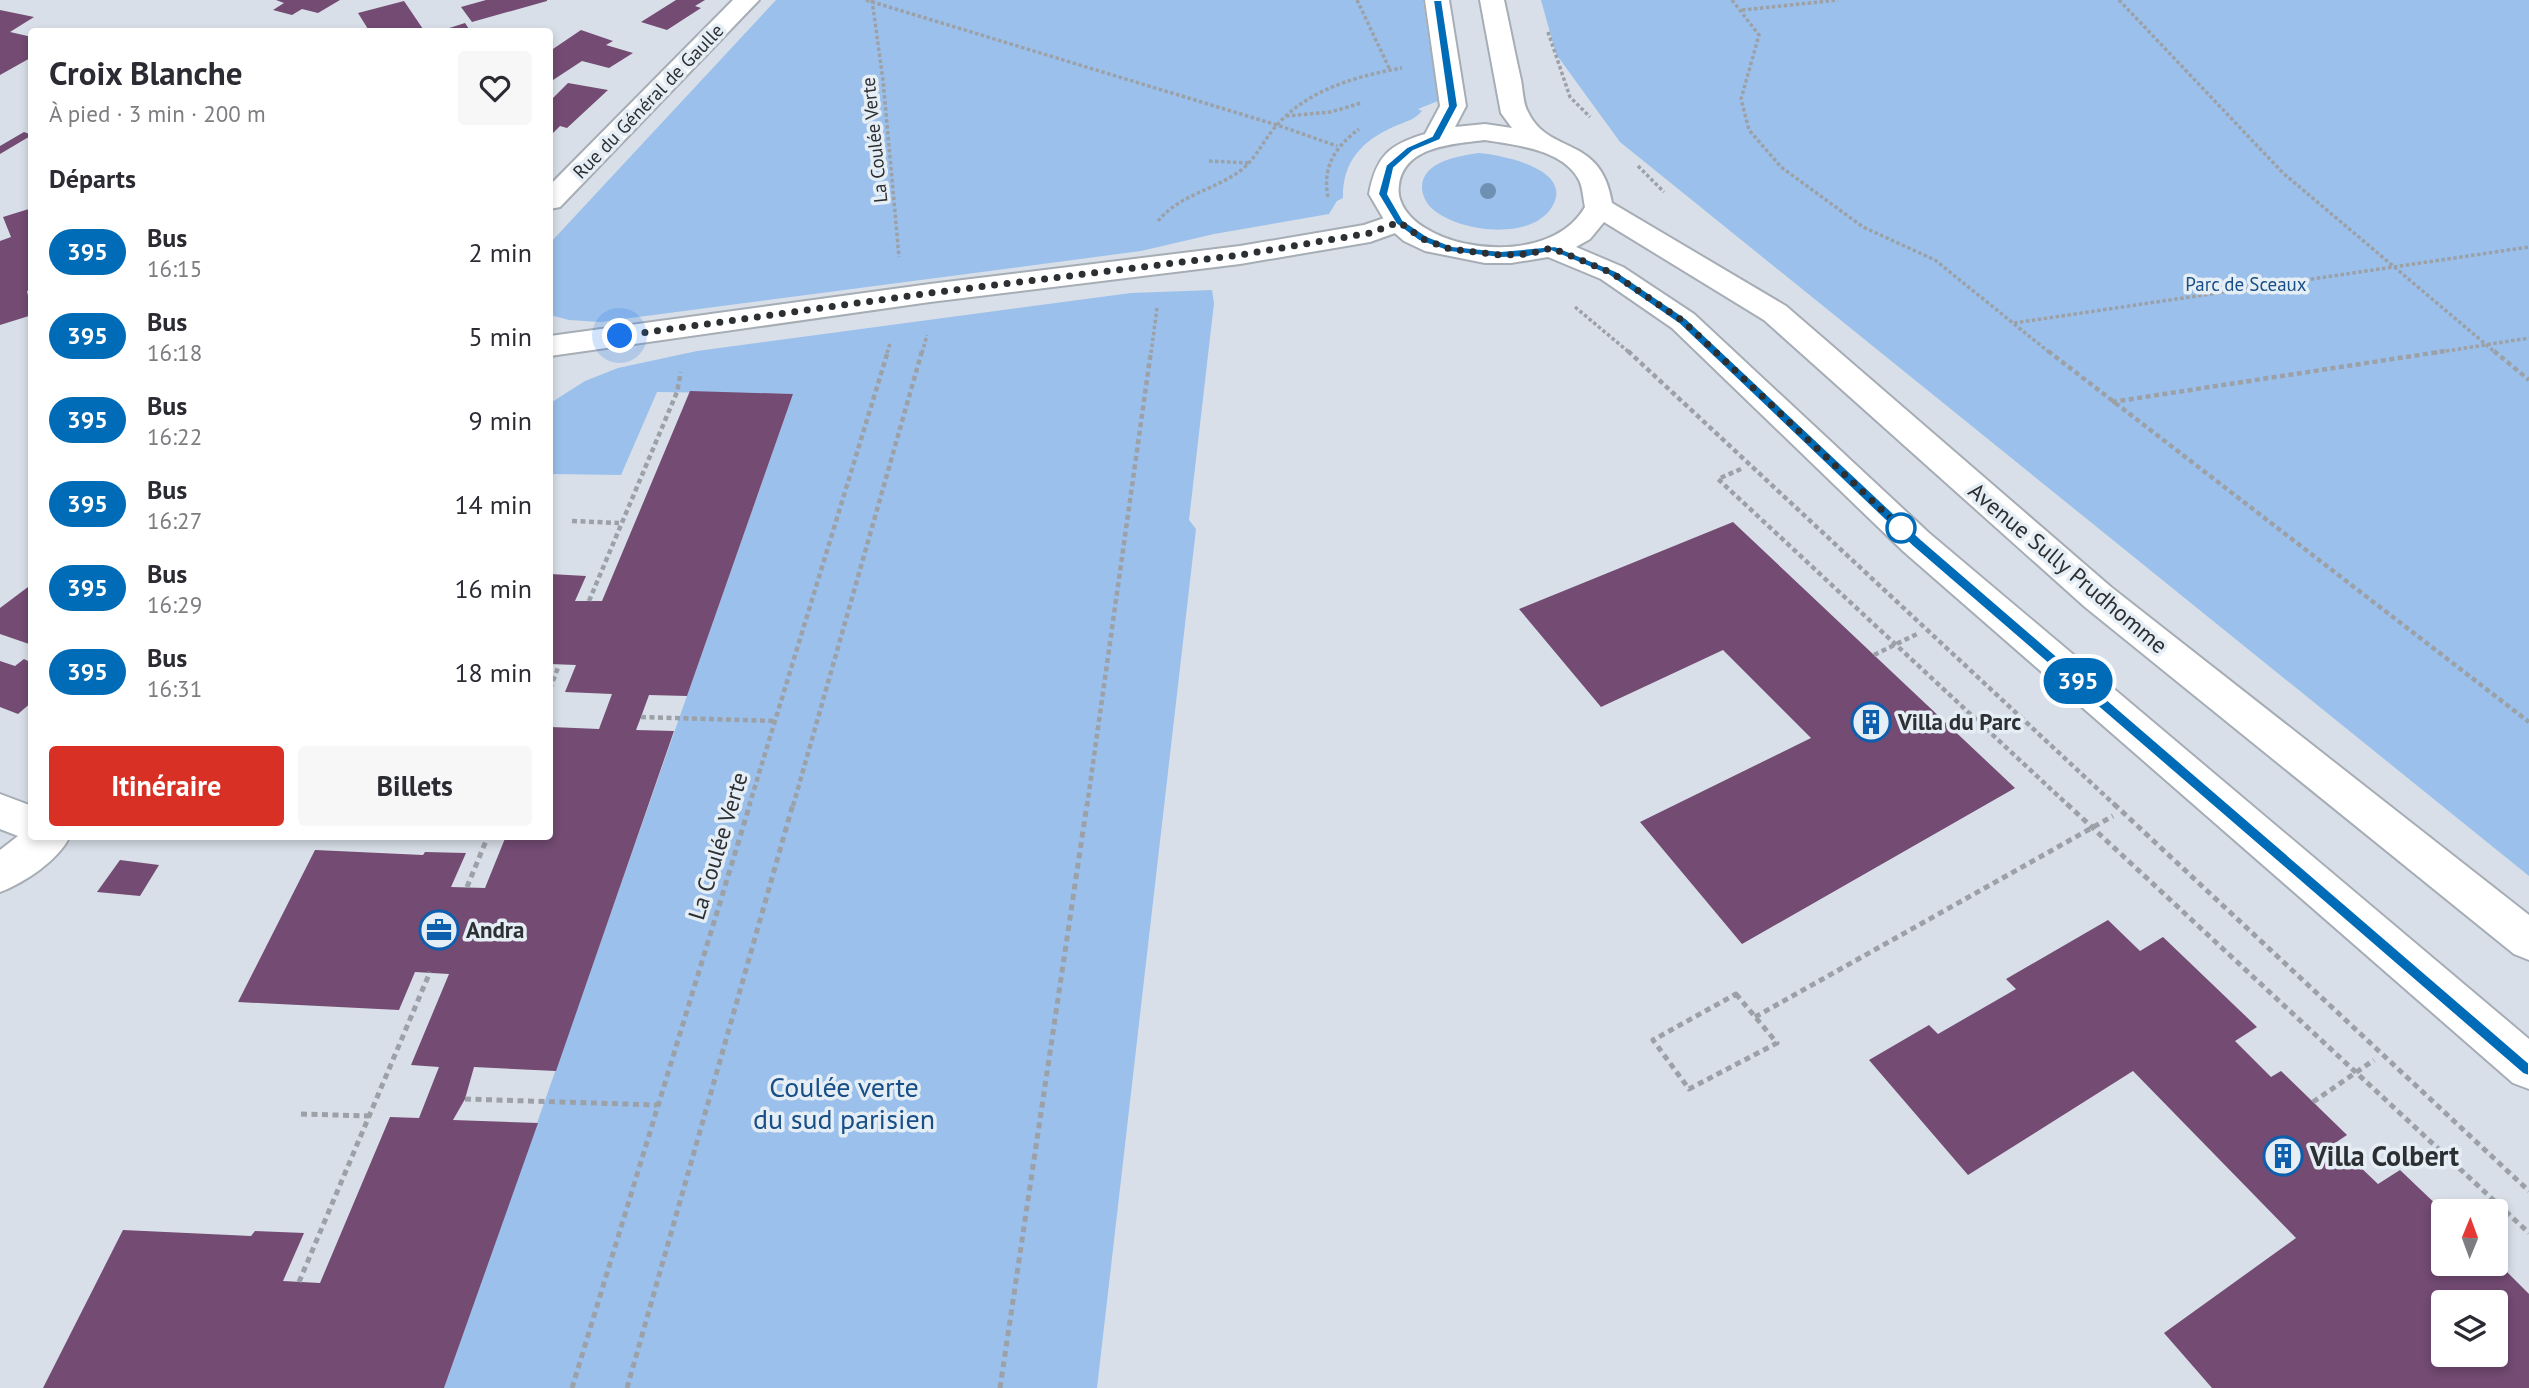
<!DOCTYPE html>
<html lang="fr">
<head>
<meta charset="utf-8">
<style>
  body { margin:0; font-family:"PT Sans",sans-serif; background:#f7f7f7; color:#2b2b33; height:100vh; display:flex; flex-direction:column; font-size:26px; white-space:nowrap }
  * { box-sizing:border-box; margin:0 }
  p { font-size:23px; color:#7c7c81 }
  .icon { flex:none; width:38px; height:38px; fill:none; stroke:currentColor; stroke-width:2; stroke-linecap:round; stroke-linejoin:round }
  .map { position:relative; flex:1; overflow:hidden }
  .drawer { position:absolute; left:28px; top:28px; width:525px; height:812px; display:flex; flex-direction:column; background:#fff; border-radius:7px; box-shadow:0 4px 10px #0003 }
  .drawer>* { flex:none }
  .badge { padding:0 14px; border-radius:23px; font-size:24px; line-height:46px }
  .needle { width:46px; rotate:1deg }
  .buttons { position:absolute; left:2431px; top:1199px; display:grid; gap:14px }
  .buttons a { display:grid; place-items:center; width:77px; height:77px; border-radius:7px; background:#fff; box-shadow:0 4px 10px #0003; font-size:35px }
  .you { position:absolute; width:35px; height:35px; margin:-18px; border:5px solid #fff; border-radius:50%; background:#1a73e8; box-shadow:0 0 0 10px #1a73e833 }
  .map>.badge { position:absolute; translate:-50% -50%; box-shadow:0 0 0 4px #fff }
  h2 { padding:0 21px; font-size:26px; line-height:63px }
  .round { display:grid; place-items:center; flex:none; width:74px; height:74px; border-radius:7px; background:#f7f7f7 }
  .summary { display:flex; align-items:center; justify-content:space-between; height:119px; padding:0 21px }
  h1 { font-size:33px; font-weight:700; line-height:52px }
  .cta { display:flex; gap:14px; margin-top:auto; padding:14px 21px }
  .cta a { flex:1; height:80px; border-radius:7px; background:#d93025; color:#fff; font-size:28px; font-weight:700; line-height:80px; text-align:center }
  .cta a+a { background:#f7f7f7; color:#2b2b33 }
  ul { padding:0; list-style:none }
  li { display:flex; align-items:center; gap:21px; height:84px; padding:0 21px }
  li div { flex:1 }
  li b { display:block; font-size:26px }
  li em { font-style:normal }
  li .badge { min-width:77px; font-weight:700; text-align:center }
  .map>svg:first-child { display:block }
</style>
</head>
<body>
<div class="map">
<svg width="2529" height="1388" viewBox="0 0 2529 1388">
  <rect width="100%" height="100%" fill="#d8dfe8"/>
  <!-- green -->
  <path fill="#9bc0eb" d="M776,0H1423L1438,101L1418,109L1422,111C1415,120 1404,122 1393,127C1362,141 1342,162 1343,198L1337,201L1329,214L1214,234L1141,251L600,322L569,320L550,315V243Z
    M1541,0H2529V876L1620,142L1556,54Z
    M1479,153C1502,155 1575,169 1552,207C1531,241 1462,232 1435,211C1428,206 1423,198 1422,189C1421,161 1459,156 1479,153Z
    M1212,290L1214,303L1189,520L1196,529L1097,1388H444L793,394L657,392L621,475L550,474V407L552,402L585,381L618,368L697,351L1131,293Z"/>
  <!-- building -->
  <path fill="#734b73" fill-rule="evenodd" d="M276,0H340L318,13L302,9L292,15L273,10L284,3Z
    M486,0H547V1L472,22L461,7Z
    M676,0H705L695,6L701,8L667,30L641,22Z
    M404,1L425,32H361L368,29L358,13Z
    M0,10L34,17L10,32L32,37V57L0,75Z
    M465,23L471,32H440V31Z
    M581,30L613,41L606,45L633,53L609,68L582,61L550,82V51Z
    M568,83L608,90L567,128L560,126L550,136V101Z
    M24,132L32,135L0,154V146Z
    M32,208V290L27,291L32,315L0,325V241L11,237L3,217Z
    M690,391L793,394L687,696L649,695L641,717L636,730L674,731L556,1071L474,1067L465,1099L453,1120L538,1123L444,1388H43L123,1230L251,1236L255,1231L304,1233L283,1281L320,1283L390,1117L419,1118L439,1067L411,1065L449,974L415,972L399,1010L238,1002L315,850L423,855L425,852L466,853L451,887L485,888L506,836H550L551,727L599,729L612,694L565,692L576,665L550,664V574L586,576L575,601H602Z
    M1733,522L2015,788L1742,944L1640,822L1811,738L1723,650L1601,707L1519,609Z
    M32,584V645L0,634V608Z
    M24,659L32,663V702L18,714L0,707V661L15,666Z
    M120,860L159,865L140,896L97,892Z
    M2108,920L2140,951L2163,937L2257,1027L2235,1041L2271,1077L2281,1071L2347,1135L2335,1143L2378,1184L2400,1170L2443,1211V1264L2496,1261L2529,1294V1388H2212L2164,1333L2296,1238L2133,1071L1968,1175L1869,1060L1929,1025L1938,1034L2016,989L2006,979ZM2443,1302H2496V1354H2443Z"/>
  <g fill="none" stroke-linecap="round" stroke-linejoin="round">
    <!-- minor casing -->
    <g stroke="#a6adb5" stroke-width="4">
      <path id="minor" d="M733,0H759L560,207L550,209V185Z
        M1399,213L1409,216L1414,222L1409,228L1370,242L1240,264L930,302L550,356V336L930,284L1240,246L1364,225Z
        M0,794L32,806V836H70C59,860 24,883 0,892V850L18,836L0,829Z"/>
    </g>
    <!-- secondary casing -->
    <g stroke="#a6adb5" stroke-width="4">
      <path id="secondary" d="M1425,0H1449L1466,106L1455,127L1485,124L1512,128L1501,113L1480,0H1504C1510,27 1515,54 1521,80C1523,90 1523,104 1528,112C1549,156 1601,134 1612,203L1786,306L2111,587L2529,915V960L2514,954L2085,607L1764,320L1604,222L1590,239L1576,247L1623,267L1694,314L1929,533L2529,1039V1089L2513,1083L1903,551L1672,328L1601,279L1548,257L1511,263H1485L1425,251L1404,241L1389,228L1369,194C1376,157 1388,145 1425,134L1440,106ZM1485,140C1515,145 1563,149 1579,180C1583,188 1583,198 1585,207C1557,257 1469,256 1425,228C1410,219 1396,203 1399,185C1404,146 1453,144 1485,140Z"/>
    </g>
    <!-- path-far2 -->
    <path stroke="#9ca1a8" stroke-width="3.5" stroke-dasharray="3.5 2.5" stroke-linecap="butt" d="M866,0L1277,125L1337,146
      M872,0L883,80L899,257
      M1357,0L1390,70
      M1732,0L1759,35L1741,99L1749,130L1781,167L1863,227L1935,260L2050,353
      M2119,0L2283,173L2496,353
      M1742,10L1838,0
      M1548,32L1570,97L1590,117
      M1286,116L1331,112L1361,103
      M1209,161L1249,163
      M1638,166L1664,192
      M1328,197C1322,167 1335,147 1359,129
      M1158,221C1179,195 1214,190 1240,171C1256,159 1264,139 1277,125C1309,89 1357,76 1402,68
      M1575,307L1630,353
      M2014,323L2529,247
      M887,353L890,343
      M922,353L927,335
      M1151,353L1157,308
      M2434,353L2529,338"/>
    <!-- path-far1 -->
    <path stroke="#9ca1a8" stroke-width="4.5" stroke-dasharray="5 3.5" stroke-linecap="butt" d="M1628,351L2116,806
      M2048,351L2529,722
      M2494,351L2529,380
      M2112,402L2445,351
      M1741,469L1718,479L2069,806
      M572,521L619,523
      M589,601L677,392L681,372
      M1874,655L1917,634
      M550,689L559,665
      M641,717L774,721
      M749,806L888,351
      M793,806L922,351
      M1087,806L1151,351"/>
    <!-- path -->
    <path stroke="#9ca1a8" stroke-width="5" stroke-dasharray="6 4.5" stroke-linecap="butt" d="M2067,804L2529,1233
      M2114,804L2529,1191
      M467,887L488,836
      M1736,994L1777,1043L1689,1089L1653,1040Z
      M1755,1017L2113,816
      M465,1099L657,1105
      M2313,1102L2374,1060
      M301,1114L369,1116
      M299,1282L430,972
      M572,1388L750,804
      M627,1388L793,804
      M1000,1388L1087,804"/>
    <!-- minor -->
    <use href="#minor" fill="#fff" fill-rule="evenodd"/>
    <!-- secondary -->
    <use href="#secondary" fill="#fff" fill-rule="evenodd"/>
  </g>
  <!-- trees -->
  <circle fill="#6e90b3" cx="1488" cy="191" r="8"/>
  <!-- line -->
  <path fill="#006cb8" stroke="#fff" stroke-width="2" d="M1433,0H1442L1458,106L1440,140L1413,151L1394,168L1388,194L1403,220L1427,236L1452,246L1501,251L1555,246L1616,271L1687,319L1921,539L2529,1063V1076L2523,1074L1912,546L1679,324L1608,275L1551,251L1528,257L1501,258L1450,252L1419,241L1396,224L1378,194L1386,165L1407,147L1432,136L1448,106Z"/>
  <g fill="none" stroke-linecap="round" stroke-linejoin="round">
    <!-- walk -->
    <path stroke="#2d3033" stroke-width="7" stroke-dasharray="0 12.6" d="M620,336L930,293L1240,255L1370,233L1399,222L1423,239L1450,249L1501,255L1528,254L1552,248L1612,273L1683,321L1901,528"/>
  </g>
  <!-- icons -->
  <defs>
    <g id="building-ring" transform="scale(2.0125)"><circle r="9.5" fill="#e5edf5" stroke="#0d5eac" stroke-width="1.5"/><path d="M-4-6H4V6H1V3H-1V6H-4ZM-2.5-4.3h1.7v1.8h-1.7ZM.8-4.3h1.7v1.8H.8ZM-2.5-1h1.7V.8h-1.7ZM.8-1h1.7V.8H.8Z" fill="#0d5eac"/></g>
    <g id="office-ring" transform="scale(2.0125)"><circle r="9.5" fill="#e5edf5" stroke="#0d5eac" stroke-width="1.5"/><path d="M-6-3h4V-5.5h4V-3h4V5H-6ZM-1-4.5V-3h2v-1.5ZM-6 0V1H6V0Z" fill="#0d5eac"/></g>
  </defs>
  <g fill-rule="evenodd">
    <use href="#building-ring" x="1871" y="722"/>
    <use href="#office-ring" x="439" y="930"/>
    <use href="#building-ring" x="2283" y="1156"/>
  </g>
  <!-- markers -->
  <circle fill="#fff" stroke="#006cb8" stroke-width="3.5" cx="1901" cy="528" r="14"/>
  <g text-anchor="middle" stroke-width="7" stroke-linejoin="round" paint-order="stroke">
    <!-- far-street labels -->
    <g font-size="19" fill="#2d3033" stroke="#e5edf5">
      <text transform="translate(648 101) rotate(-46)" y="7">Rue du Général de Gaulle</text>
      <text transform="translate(874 140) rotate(-96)" y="7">La Coulée Verte</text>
    </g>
    <!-- far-park labels -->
    <g font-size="19" fill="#184f87" stroke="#e5edf5">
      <text x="2246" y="291">Parc de Sceaux</text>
    </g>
    <!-- street labels -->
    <g font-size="23" fill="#2d3033" stroke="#e5edf5">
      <text transform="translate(2068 568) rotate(40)" y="8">Avenue Sully Prudhomme</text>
      <text transform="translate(718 846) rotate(-73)" y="8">La Coulée Verte</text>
    </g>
    <!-- poi labels -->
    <g font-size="23" font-weight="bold" fill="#2d3033" stroke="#e5edf5" text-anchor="start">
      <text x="1898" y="730">Villa du Parc</text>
      <text x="466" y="938">Andra</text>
    </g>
    <!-- near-park labels -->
    <g font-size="28" fill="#184f87" stroke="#e5edf5">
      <text x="844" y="1097">Coulée verte<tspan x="844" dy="32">du sud parisien</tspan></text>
    </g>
    <!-- near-poi labels -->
    <g font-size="28" font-weight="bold" fill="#2d3033" stroke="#e5edf5" text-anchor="start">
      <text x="2310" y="1166">Villa Colbert</text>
    </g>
  </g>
</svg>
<div class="buttons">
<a><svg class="needle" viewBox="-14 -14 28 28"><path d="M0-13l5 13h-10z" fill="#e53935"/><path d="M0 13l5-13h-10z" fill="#7c7c81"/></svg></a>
<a><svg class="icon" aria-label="layers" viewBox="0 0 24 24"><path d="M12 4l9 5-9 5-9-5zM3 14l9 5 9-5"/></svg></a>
</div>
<div class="you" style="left:620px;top:336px"></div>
<b class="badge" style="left:2078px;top:681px;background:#006cb8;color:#fff">395</b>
<section class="drawer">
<div class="summary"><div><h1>Croix Blanche</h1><p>À pied · 3 min · 200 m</p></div><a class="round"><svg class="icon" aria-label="heart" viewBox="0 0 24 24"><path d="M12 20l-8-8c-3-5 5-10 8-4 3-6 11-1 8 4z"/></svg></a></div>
<h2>Départs</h2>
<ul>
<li><span class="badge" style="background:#006cb8;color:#fff">395</span><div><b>Bus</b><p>16:15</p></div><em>2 min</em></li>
<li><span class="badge" style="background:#006cb8;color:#fff">395</span><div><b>Bus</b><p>16:18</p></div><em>5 min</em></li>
<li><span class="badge" style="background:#006cb8;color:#fff">395</span><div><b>Bus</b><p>16:22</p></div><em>9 min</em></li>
<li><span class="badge" style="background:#006cb8;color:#fff">395</span><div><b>Bus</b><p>16:27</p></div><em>14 min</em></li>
<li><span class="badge" style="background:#006cb8;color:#fff">395</span><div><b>Bus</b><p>16:29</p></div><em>16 min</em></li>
<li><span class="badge" style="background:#006cb8;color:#fff">395</span><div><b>Bus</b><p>16:31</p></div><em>18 min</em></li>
</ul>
<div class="cta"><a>Itinéraire</a><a>Billets</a></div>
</section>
</div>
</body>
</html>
